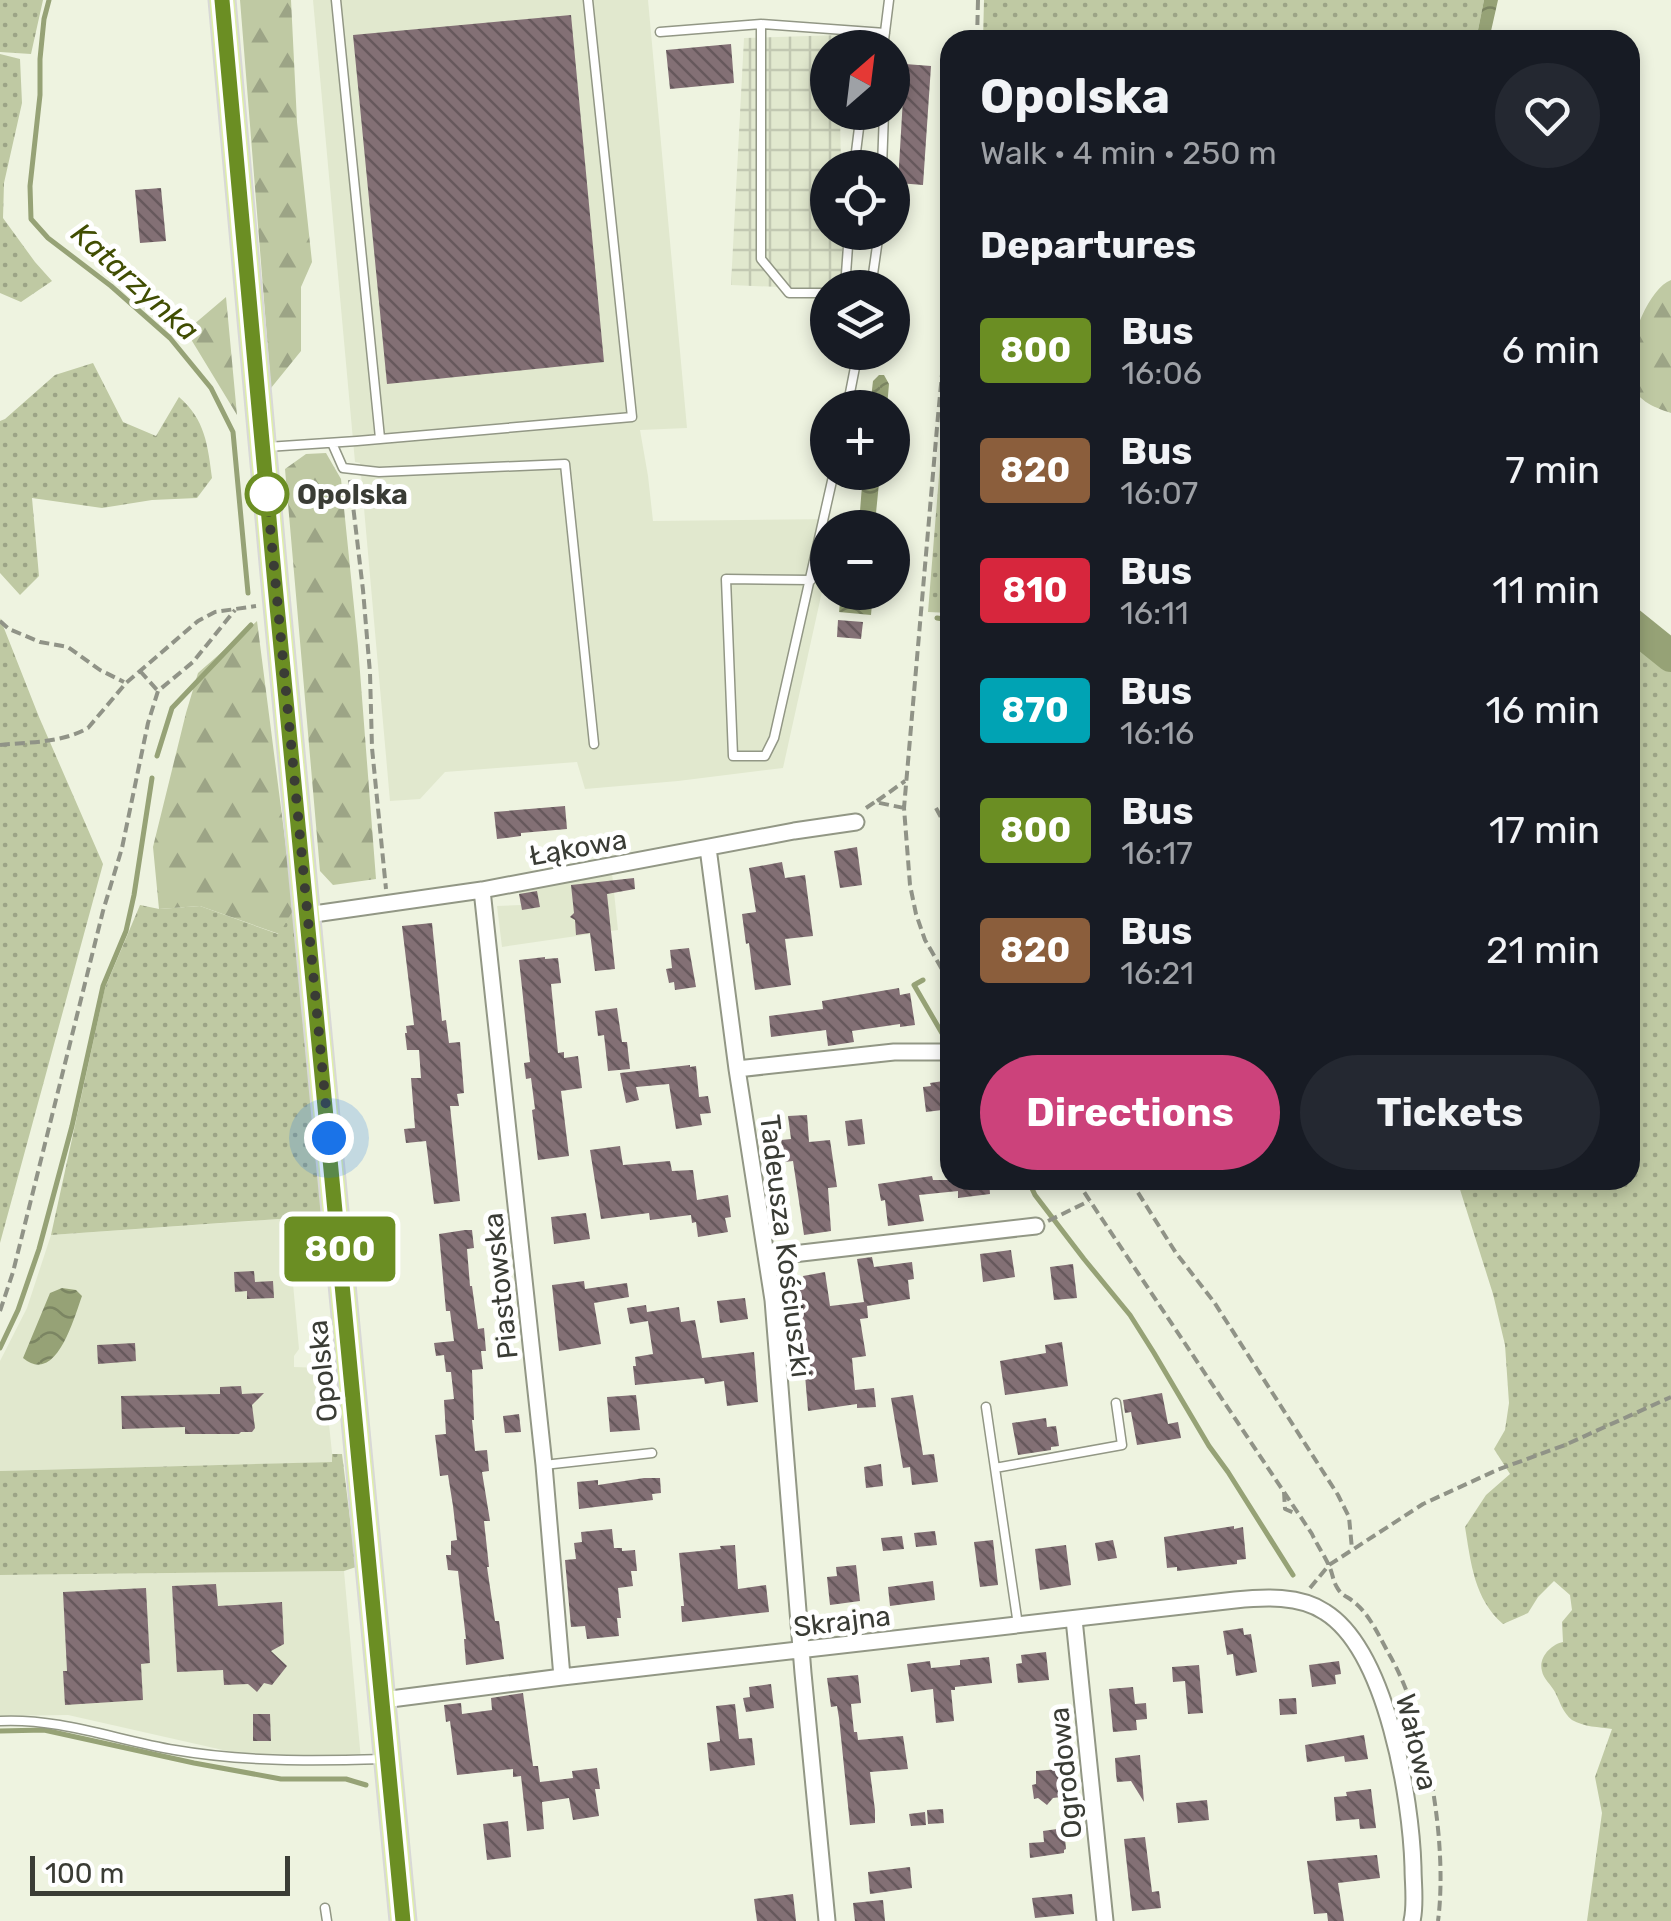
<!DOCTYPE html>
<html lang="en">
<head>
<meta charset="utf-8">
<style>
  body { margin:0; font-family:Rubik,sans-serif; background:#242831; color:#f1f3f6; height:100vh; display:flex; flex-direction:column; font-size:38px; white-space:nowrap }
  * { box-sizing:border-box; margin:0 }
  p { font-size:32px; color:#9ea1a6 }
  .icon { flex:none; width:55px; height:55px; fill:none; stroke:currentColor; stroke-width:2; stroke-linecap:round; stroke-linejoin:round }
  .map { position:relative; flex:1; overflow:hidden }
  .panel { position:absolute; left:940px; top:30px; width:700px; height:1160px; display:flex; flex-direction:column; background:#171b24; border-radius:30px; box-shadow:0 5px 15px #0003 }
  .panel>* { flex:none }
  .badge { padding:0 20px; border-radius:8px; font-size:35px; line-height:65px }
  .needle { width:65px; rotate:28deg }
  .buttons { position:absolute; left:810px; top:30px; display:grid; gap:20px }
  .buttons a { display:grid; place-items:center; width:100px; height:100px; border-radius:50%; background:#171b24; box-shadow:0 5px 15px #0003; font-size:50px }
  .scale { position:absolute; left:30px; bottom:25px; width:260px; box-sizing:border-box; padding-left:10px; border:5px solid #3a3c35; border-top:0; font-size:28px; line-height:35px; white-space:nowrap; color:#3a3c35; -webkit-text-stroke:8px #fff; paint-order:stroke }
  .you { position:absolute; width:50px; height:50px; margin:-25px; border:8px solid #fff; border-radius:50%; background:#1a73e8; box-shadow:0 0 0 15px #1a73e833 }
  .map>.badge { position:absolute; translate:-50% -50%; box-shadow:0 0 0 5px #fff }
  h2 { padding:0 40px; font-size:38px; line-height:90px }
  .round { display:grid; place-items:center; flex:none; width:105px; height:105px; border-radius:52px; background:#242831 }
  .summary { display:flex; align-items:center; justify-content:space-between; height:170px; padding:0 40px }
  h1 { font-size:48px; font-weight:700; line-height:75px }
  .action { display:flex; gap:20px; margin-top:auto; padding:20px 40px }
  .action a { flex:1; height:115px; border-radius:60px; background:#cc427b; color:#fff; font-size:40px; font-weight:700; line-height:115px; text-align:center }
  .action a+a { background:#242831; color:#f1f3f6 }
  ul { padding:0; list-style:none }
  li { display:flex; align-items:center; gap:30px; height:120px; padding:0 40px }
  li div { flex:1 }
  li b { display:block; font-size:38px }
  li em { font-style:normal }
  li .badge { min-width:110px; font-weight:700; text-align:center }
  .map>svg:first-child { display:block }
</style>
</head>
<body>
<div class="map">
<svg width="1671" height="1921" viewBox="0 0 1671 1921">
  <defs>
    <pattern id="industrial-grid" width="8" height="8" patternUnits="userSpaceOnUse" patternTransform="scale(2.5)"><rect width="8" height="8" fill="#e1e8ce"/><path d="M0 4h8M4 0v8" fill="none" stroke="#c2c8b2"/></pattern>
    <pattern id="grass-dots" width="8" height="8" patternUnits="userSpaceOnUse" patternTransform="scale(2.5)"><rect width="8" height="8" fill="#bfc9a3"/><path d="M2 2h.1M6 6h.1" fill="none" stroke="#9ca486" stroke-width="1.8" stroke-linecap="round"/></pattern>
    <pattern id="forest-firs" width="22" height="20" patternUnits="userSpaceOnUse" patternTransform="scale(2.5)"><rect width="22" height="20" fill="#bfc9a3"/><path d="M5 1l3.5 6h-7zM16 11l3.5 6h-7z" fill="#9ca486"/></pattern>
    <pattern id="water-waves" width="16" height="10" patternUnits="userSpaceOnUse" patternTransform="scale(2.5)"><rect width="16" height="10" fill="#96a276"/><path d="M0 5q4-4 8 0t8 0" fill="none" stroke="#7b8562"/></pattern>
    <pattern id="building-back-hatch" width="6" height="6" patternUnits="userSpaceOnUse" patternTransform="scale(2.5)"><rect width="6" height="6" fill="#837075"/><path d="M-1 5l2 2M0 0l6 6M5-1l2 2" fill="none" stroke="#66585c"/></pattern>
  </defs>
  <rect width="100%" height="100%" fill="#eef3e0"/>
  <!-- built -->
  <path fill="#e1e8ce" d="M313,0H648L687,428L640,430L648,476L653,521L839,519L837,527L828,528L827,569L783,768L678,781L585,789L577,762L445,772L420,799L390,801L360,463L355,462Z
    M612,873L618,930L502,947L497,906L521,905L519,891Z
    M294,1218L284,1256L285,1267L292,1273L299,1349L294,1356V1367L323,1368L333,1462L0,1471V1361L27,1308L51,1235Z
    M344,1571L361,1760L289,1765L68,1715L0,1716V1575Z"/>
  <!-- industrial -->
  <path fill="url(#industrial-grid)" d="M840,35V47L828,48V112L840,113L841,167L828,168V232L842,233V287L827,289L731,285L744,38Z"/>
  <!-- grass -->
  <path fill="url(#grass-dots)" d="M0,0H43L31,54L0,52Z
    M984,0H1484L1476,40H983Z
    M0,54L20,59L22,103L4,183L3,218L35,262L52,281L21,302L0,293Z
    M93,363L123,422L156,436L179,397C205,419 208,446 212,478L197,498L152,500L102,508L32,498L39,576L20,595L0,573V421L5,419L55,375Z
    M950,370V613L928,612L943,427Z
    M0,618L39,717L103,864L0,1243Z
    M1630,630L1671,663V1921H1587L1602,1813L1595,1777L1612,1729C1599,1727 1584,1727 1572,1720C1563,1713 1560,1702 1555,1692C1552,1686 1543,1678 1542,1671C1538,1657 1552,1644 1563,1642L1562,1622L1572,1610L1570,1595L1554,1581L1538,1597L1528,1613L1503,1624C1474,1599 1471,1563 1465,1527L1486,1495L1510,1474L1494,1449L1505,1430L1509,1403L1505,1345L1493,1294L1457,1180H1630Z
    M140,905L159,909L200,906L278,934L294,909L323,1219L317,1226L289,1234L293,1218L51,1235L105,988Z
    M332,1454H342L356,1567L344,1571L0,1575V1471L332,1462Z"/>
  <!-- forest -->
  <path fill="url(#forest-firs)" d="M240,0H291L297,122L312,262L301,287V351L271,388Z
    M1671,280V413C1653,407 1635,400 1630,379C1623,353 1647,289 1671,280Z
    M226,297L237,415L186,331Z
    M326,453L341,479L358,646L376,879L333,885L320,871L285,469L306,454Z
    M257,621L294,909L279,934L200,906L159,909L153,847L186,713L198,673Z"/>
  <!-- water -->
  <path fill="url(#water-waves)" d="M1484,0H1498L1489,40H1476Z
    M879,375H884L889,384L887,407H870L873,381Z
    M863,473H880L876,513L869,520L865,519L860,511Z
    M841,593H873L871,615L839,612Z
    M62,1288L76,1290L82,1296C74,1318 56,1386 23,1358L50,1293Z"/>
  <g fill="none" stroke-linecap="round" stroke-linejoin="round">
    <!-- stream -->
    <path stroke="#96a276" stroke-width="5" d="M49,0L44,19L40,59V95L30,186L31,219L48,238L111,286L170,338L211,388L233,432L248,593
      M937,618L950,620
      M157,756L172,708L251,625
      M923,980L914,985L950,1047
      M1028,1180L1035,1195L1084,1259L1130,1315L1154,1353L1209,1446L1228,1472L1293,1575
      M0,1348L18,1310L39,1249L72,1126L103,986L126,931L134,895L152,778
      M0,1731L44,1730L194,1763L281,1779H346L366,1785"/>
    <!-- river -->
    <path stroke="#96a276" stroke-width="32" d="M1630,623L1671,656"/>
  </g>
  <!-- building -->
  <path fill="url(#building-back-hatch)" d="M571,15L604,362L387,384L353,35Z
    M731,44L734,83L670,89L666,50Z
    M905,64L931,66L923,185L898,183Z
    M161,188L166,241L140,243L135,190Z
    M838,620L863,622L861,639L837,637Z
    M565,806L567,829L521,833V836L497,839L494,812Z
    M857,847L862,885L840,888L834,851Z
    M782,862L785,878L805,875L813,936L785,939L791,985L755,990L749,943L746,944L742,914L756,912L749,868Z
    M634,878L635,889L607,894L615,969L595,971L590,933L576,935L575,920L570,917L574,913L571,885Z
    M537,891L540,907L522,910L519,894Z
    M432,923L442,1021L446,1020L449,1043L460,1042L464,1093L457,1094L459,1106H450L460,1201L434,1204L426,1141L406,1143L404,1129L415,1128L411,1078H421L419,1050H407L405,1033H407L406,1026L414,1025L402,926Z
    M689,948L696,987L675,990L674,982L669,983L666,969L672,968L670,950Z
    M545,957V959L558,958L561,983L551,984L558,1053L564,1052V1058L578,1056L582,1088L561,1091L569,1156L538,1160L532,1110L535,1109L531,1078L526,1079L524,1063L530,1062L519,960Z
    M899,988L900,995L910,993L915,1025L900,1027V1024L852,1031L854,1042L828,1046L826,1030L771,1037L769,1016L823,1009L822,1001Z
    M617,1008L622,1042H627L630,1069L608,1071L604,1035L598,1036L595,1011Z
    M690,1065V1067L696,1066L699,1097L708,1096L711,1113L700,1114L702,1125L676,1129L669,1084L636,1087L639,1100L626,1103L620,1073Z
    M950,1080V1109L926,1112L923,1087L931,1086L930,1083Z
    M807,1115L809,1142L830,1140L837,1187L828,1188L831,1231L804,1235L793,1161L784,1162L781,1140L791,1139L788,1116Z
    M862,1119L865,1144L848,1146L845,1121Z
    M620,1146L623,1165L670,1161L672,1171L693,1170L697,1200L728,1195L731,1217L725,1218L728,1232L698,1237L696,1222L692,1223L691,1215L650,1220L649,1213L601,1219L590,1150Z
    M932,1176L933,1180H989L990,1194L958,1198V1191L919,1195L924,1221L888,1226L885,1200L881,1201L878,1184Z
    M586,1213L590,1239L554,1244L551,1217Z
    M465,1230H472L474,1248L467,1249L470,1286H472L478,1329L484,1328L486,1351H481L483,1369L472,1370L474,1420H472L475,1451L487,1450L489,1471L482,1472L490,1521H484L489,1567H487L495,1621H499L504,1659L466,1665L464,1639H466L458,1571L448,1570L446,1555H451V1541L457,1540L453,1506L448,1475L440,1476L435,1435L446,1434L444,1400L454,1399L451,1372H446L444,1355L436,1356L434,1343L454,1341L450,1311H446L439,1234Z
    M1011,1250L1015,1277L983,1282L980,1254Z
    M872,1257L874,1267L912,1262L914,1279L908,1280L910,1299L867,1306L868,1318L860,1319L866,1356L852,1358L855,1390L874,1388L876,1407L857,1408V1404L808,1411L804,1363L795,1365L791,1334L801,1333L795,1283L804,1282L803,1276L825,1272L830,1306L864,1302L857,1259Z
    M1073,1264L1077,1298L1054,1300L1050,1267Z
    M254,1271L255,1282L273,1281L274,1298L247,1299V1291L235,1292L234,1272Z
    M584,1281L585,1289L627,1283L629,1297L594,1303L601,1344L559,1351L552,1285Z
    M745,1298L748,1319L720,1323L717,1301Z
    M646,1305L647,1312L679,1307L681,1322L695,1320L702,1358L754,1352L758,1402L727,1406L724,1381L705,1384L704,1378L635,1385L633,1366H636L635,1357L653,1354L648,1321L630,1324L627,1308Z
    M1062,1342L1068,1386L1005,1395L1000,1361L1046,1353L1045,1345Z
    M135,1343L136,1361L98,1364L97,1345Z
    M241,1386L242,1394L264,1393L252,1405L255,1428L252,1432H241L239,1434H185V1427L122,1429L121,1396L220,1394V1387Z
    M1162,1393L1168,1424L1178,1422L1181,1438L1137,1445L1131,1412L1125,1413L1123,1400Z
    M636,1395L640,1430L610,1432L607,1397Z
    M913,1395L923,1455L934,1454L938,1482L912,1485L910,1467L903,1468L891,1398Z
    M519,1414L521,1432L505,1433L503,1416Z
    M1046,1418L1047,1427L1056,1426L1059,1446L1051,1447V1450L1018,1455L1012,1423Z
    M881,1464L883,1486L866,1488L864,1467Z
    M644,1478H660L661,1493L652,1494L653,1500L579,1509L577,1482L598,1480V1485Z
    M1234,1526V1529L1243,1527L1246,1559L1237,1560V1564L1177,1571V1567L1167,1568L1164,1537Z
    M612,1529L614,1548H622V1551L635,1550L637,1571H631L633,1586L618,1588L621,1618H617L619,1636L587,1639L585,1626L571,1627L565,1560L576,1559L574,1543L582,1542L581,1532Z
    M935,1531L937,1545L916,1547L914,1533Z
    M902,1536L904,1549L883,1551L881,1538Z
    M993,1540L998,1585L980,1587L974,1542Z
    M1113,1540L1117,1558L1098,1561L1095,1543Z
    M735,1545L738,1589L766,1585L769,1612L682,1622L681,1606H684L679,1553L721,1549L720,1546Z
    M1066,1545L1071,1585L1040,1590L1035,1549Z
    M856,1565L860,1601L830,1605L827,1577L837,1576L836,1567Z
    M933,1581L935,1600L890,1606L888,1587Z
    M216,1584L218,1606L282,1602L284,1644L271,1651L287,1666L272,1685L264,1683L257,1692L248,1684L224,1685L223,1670L177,1672L172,1586Z
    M146,1588L150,1663L141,1664L143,1700L65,1705L63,1671H67L63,1592Z
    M1243,1628L1244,1635L1251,1634L1257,1672L1236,1676L1233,1654L1227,1655L1223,1631Z
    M1046,1652L1049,1680L1018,1683L1016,1664L1022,1663L1021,1655Z
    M989,1657L992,1683L955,1687V1690H951L954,1721L936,1723L933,1689L911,1692L907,1664L930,1661L931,1668L960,1665V1660Z
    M1339,1661L1341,1674L1335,1675L1336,1684L1312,1687L1309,1665Z
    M1199,1665L1203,1713L1188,1714L1185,1681L1173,1682L1172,1667Z
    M858,1675L861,1703L851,1704L854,1732H857L858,1740L903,1736L908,1769L870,1772L875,1810V1823L850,1825L839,1718L837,1706L831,1707L827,1678Z
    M771,1684L774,1708L746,1712L743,1698L750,1697L749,1687Z
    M1133,1687L1135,1704L1146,1703L1147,1719L1136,1720L1137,1730L1113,1732L1109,1689Z
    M523,1693L533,1766H538L540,1782L573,1778L572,1771L597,1768L600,1789H595L599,1816L573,1820L569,1798L542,1802L544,1829L527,1831L521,1776L513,1777V1769L457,1775L450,1721L446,1722L444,1705L461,1703L462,1714L492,1710L491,1698Z
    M1296,1698L1297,1714L1280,1715L1279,1699Z
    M735,1704L739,1739L752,1738L755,1765L710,1771L707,1743L720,1741L716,1706Z
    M253,1714H270L271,1741H253Z
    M1364,1735L1368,1759L1345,1762L1344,1756L1307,1762L1305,1745Z
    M1140,1755L1144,1802L1131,1781L1117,1782L1116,1774L1115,1758Z
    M1059,1769L1061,1797L1053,1798L1047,1805L1038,1798L1034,1799L1032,1785L1036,1784V1771Z
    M1371,1789L1376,1828L1360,1829L1359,1819L1336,1821L1334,1797L1347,1796L1346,1792Z
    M1207,1800L1209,1820L1178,1823L1176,1803Z
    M943,1809L944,1823L928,1824L927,1810Z
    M925,1812L926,1825L911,1826L909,1814Z
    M508,1821L511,1857L487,1860L483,1824Z
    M1064,1828L1066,1849L1064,1850V1853L1030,1858L1029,1843L1044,1842L1043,1831Z
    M1145,1837L1152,1892L1159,1891L1161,1908L1132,1911L1124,1839Z
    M1377,1855L1380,1878L1338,1883L1344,1921H1328L1327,1913L1314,1914L1307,1861Z
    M910,1867L912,1888L870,1894L868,1872Z
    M793,1894L796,1921H757L754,1899Z
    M1072,1894L1074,1914L1035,1918L1032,1898Z
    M883,1900L885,1921H855L853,1903Z"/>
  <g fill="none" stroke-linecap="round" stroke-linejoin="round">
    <!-- service casing -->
    <g stroke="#929785" stroke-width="11">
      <path id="service" d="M336,0L380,438
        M660,32L761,24
        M883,48L889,0
        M854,168L861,112
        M882,168L884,112
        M845,288L849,232
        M871,288L879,232
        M828,293H789L761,259V24L885,33
        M847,408L858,352
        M332,443L343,468L379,472L565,464L594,744
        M267,447L357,441L632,417L588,0
        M811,580L726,579L733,756H765L774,738L834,472
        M986,1407L1018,1625
        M544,1465L652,1453
        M995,1468L1122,1445L1116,1403
        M0,1721C60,1718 116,1740 175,1750C244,1762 314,1761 384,1759
        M325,1908L327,1921"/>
    </g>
    <!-- minor casing -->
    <g stroke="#929785" stroke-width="19">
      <path id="minor" d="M708,848L737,1069L773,1300L803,1673L827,1921
        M482,890L544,1465L562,1677
        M307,915L482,890L794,831L856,822
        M737,1069L894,1052H940
        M767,1257L1036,1226
        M1074,1619L1105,1921
        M383,1700L562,1677L1235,1600C1264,1597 1300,1595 1325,1612C1387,1651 1411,1799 1413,1867C1413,1885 1416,1904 1412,1921"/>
    </g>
    <!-- primary casing -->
    <g stroke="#d8d8d7" stroke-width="29">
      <path id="primary" d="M222,0L275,585L403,1921"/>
    </g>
    <!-- path -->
    <path stroke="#909387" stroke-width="4" stroke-dasharray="10 5" stroke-linecap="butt" d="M977,40L978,0
      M950,323L945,343L938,416L904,808L910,885L916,914L925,940L950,983
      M350,480L363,590L370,673L372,748L386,889
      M0,621L9,629L40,642L68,647L100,670L124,682
      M140,671L158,691
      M0,745C29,742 62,743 88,728L126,683L198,621L215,612L256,606
      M877,801L905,781
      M866,808L875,802L904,808
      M936,808L950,834
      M1076,1180L1312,1534C1317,1545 1325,1556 1330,1568C1333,1575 1333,1582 1338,1589C1342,1596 1349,1597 1355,1603C1370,1615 1380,1638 1389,1654C1428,1721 1448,1845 1438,1921
      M1130,1180L1176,1253L1214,1302L1338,1495L1349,1517L1352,1549
      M1048,1221L1089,1201
      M0,1311L13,1272L103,911L122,848L148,723L158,691L193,662L235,610
      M1284,1492L1285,1509L1297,1514
      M1310,1588L1329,1565L1423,1504L1497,1470L1565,1445L1671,1397"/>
    <!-- service -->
    <use href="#service" stroke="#fff" stroke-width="8"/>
    <!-- minor -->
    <use href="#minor" stroke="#fff" stroke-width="15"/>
    <!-- primary -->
    <use href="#primary" stroke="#dfefa8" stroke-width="25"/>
  </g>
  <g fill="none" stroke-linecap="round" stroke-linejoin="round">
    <!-- line casing -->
    <g stroke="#fff" stroke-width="22">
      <path id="line" d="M222,0L275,585L403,1921"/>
    </g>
    <!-- line -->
    <use href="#line" stroke="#6b8e23" stroke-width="15"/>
    <!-- walk -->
    <path stroke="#3a3c35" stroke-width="10" stroke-dasharray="0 18" d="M267,494L329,1138"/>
  </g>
  <!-- markers -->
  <circle fill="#fff" stroke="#6b8e23" stroke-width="5" cx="267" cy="494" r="20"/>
  <g text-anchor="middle" stroke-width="10" stroke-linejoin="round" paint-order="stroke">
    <!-- stop labels -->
    <g font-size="28" font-weight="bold" fill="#3a3c35" stroke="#fff" text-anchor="start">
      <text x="297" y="504">Opolska</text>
    </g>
    <!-- street labels -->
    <g font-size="28" fill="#3a3c35" stroke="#fff">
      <text transform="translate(578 847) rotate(-10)" y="10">Łąkowa</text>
      <text transform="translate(786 1246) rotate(83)" y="10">Tadeusza Kościuszki</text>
      <text transform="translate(500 1286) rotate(-96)" y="10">Piastowska</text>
      <text transform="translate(322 1371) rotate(-96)" y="10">Opolska</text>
      <text transform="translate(842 1621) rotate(-7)" y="10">Skrajna</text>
      <text transform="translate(1417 1742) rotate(76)" y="10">Wałowa</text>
      <text transform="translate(1065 1773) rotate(-96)" y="10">Ogrodowa</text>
    </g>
    <!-- water labels -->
    <g font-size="30" font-style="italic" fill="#404d02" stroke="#fff">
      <text transform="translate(135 282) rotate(42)" y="10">Katarzynka</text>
    </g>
  </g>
</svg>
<div class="buttons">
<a><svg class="needle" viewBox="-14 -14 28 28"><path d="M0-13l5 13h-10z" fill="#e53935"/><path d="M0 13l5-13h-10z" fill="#9ea1a6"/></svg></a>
<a><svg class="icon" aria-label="locate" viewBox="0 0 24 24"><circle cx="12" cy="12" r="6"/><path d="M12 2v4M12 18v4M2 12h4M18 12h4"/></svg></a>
<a><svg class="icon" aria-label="layers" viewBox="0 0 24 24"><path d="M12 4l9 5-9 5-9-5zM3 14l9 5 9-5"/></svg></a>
<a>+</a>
<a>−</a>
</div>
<div class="scale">100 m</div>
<div class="you" style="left:329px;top:1138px"></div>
<b class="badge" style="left:340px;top:1249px;background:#6b8e23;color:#fff">800</b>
<section class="panel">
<div class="summary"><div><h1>Opolska</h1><p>Walk · 4 min · 250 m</p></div><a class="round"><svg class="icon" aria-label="heart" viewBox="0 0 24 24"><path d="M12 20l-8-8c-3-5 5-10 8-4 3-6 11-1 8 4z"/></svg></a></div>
<h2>Departures</h2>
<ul>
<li><span class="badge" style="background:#6b8e23;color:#fff">800</span><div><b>Bus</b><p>16:06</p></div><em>6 min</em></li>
<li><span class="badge" style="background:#8b5e3c;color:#fff">820</span><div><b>Bus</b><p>16:07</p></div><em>7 min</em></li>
<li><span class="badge" style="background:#d7263d;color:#fff">810</span><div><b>Bus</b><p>16:11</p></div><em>11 min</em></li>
<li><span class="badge" style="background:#00a3b4;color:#fff">870</span><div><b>Bus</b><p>16:16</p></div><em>16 min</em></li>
<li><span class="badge" style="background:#6b8e23;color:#fff">800</span><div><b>Bus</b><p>16:17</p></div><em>17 min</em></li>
<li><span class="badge" style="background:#8b5e3c;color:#fff">820</span><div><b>Bus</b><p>16:21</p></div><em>21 min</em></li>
</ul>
<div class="action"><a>Directions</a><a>Tickets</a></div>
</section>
</div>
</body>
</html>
